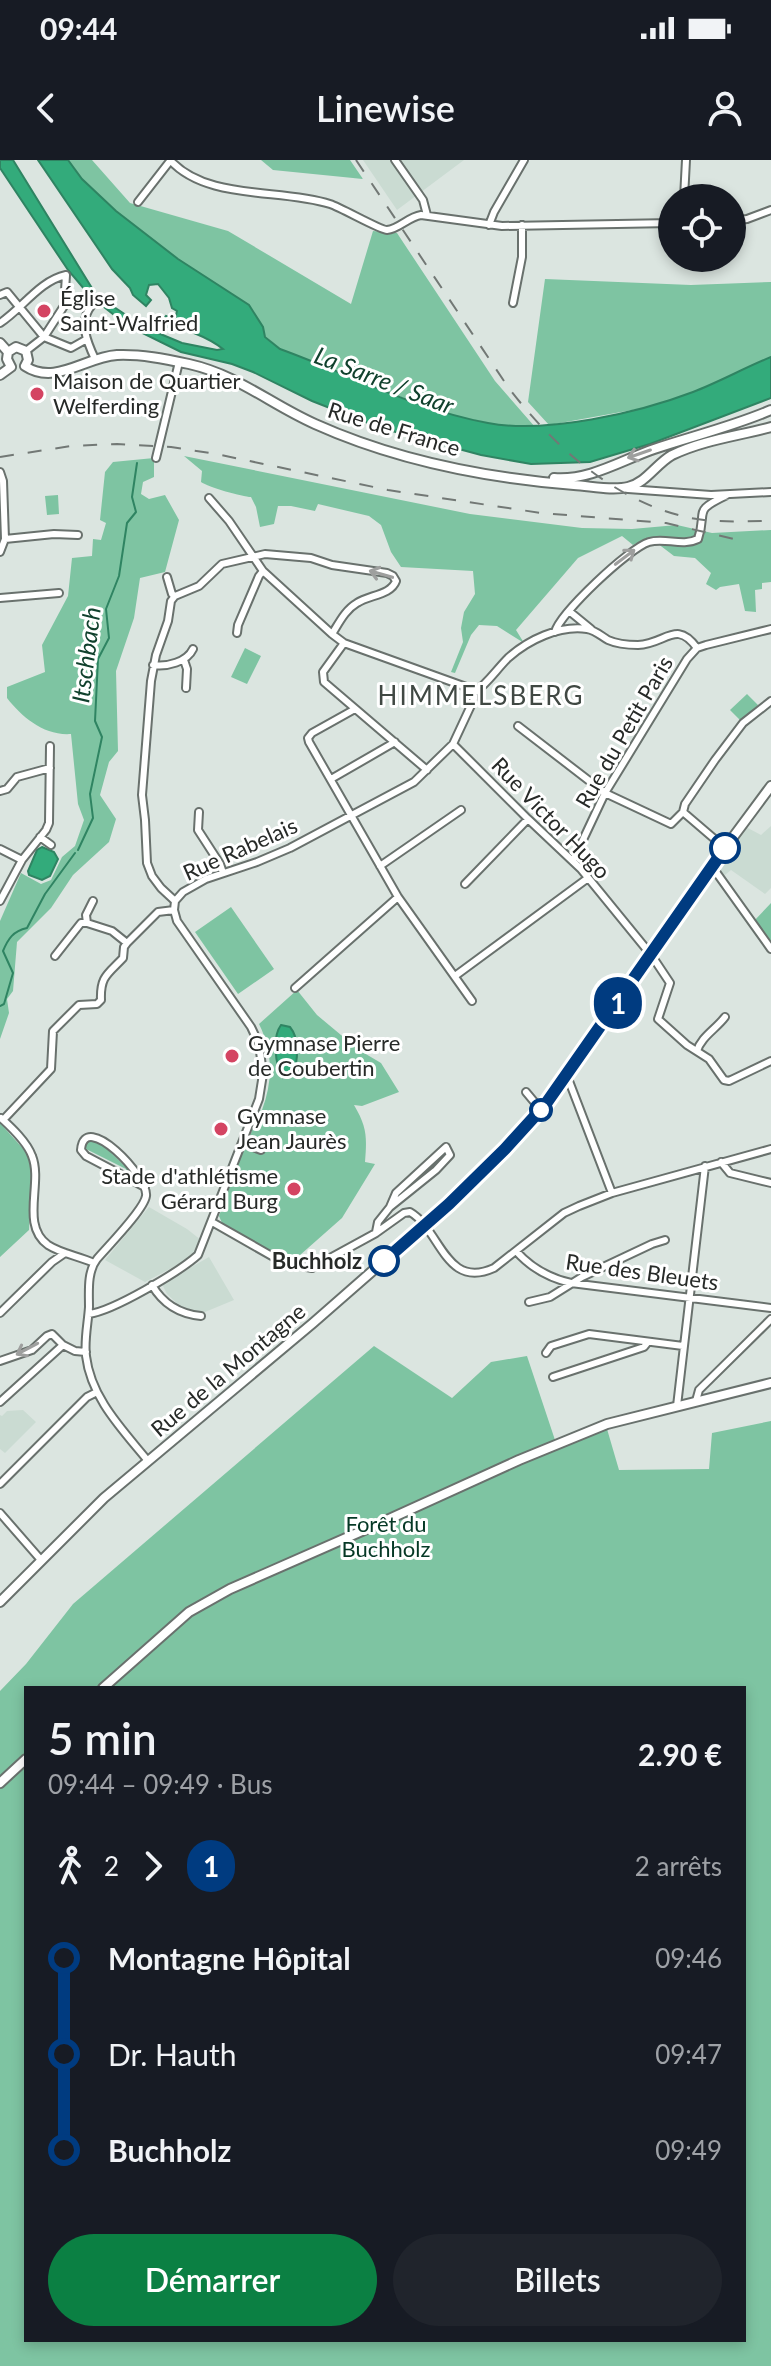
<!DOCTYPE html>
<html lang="fr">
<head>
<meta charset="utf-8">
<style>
  body { margin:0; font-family:Lato,sans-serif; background:#20242c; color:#f1f3f6; height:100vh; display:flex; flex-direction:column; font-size:30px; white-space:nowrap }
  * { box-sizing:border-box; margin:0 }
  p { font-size:26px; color:#9ea1a6 }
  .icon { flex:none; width:44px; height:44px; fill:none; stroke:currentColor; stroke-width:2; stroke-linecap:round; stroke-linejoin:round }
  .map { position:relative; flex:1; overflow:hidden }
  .details { position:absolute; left:24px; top:1526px; width:722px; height:656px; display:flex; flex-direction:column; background:#171b24; border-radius:0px; box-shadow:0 4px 12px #0003 }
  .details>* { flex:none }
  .badge { padding:0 16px; border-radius:26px; font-size:28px; line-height:52px }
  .buttons { position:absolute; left:658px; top:24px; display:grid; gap:16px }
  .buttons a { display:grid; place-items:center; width:88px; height:88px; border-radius:50%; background:#171b24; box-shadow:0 4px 12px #0003; font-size:40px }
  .map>.badge { position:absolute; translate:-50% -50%; box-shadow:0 0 0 4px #fff }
  .legs { display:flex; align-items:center; gap:12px; height:88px; padding:0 24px; font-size:26px }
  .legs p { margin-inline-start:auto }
  .headline { display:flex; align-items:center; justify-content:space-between; height:136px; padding:0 24px }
  h1 { font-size:44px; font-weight:600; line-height:60px }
  .cta { display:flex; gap:16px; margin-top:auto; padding:16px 24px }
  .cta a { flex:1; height:92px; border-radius:48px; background:#0b8043; color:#fff; font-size:32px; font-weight:600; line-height:92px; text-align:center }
  .cta a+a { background:#20242c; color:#f1f3f6 }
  ul { padding:0 24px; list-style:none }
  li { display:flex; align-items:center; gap:28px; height:96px; font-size:30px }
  li i { display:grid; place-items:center; width:12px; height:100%; margin:0 10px; background:currentColor }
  li i::after { content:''; width:20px; height:20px; margin:-10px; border:6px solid; border-radius:50%; background:#171b24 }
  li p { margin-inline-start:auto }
  li:first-child i { background:linear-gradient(#0000 50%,currentColor 0) }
  li:last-child i { background:linear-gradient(currentColor 50%,#0000 0) }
  .status { display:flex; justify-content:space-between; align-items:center; height:56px; padding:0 40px; background:#171b24; direction:ltr }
  .status svg { height:22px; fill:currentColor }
  header { display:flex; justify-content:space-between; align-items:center; height:104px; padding:0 24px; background:#171b24; font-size:36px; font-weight:600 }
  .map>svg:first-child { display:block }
</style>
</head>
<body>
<div class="status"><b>09:44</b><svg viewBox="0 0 49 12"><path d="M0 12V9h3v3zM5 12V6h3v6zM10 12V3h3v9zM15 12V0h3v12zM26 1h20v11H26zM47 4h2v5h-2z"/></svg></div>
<header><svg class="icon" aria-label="back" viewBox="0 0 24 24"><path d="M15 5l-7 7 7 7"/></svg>Linewise<svg class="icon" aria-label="person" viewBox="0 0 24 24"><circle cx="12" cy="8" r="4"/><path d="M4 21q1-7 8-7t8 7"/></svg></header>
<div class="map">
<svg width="771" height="2206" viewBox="0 0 771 2206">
  <rect width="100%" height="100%" fill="#dbe5e0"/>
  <!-- built -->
  <path fill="#cadbd2" d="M363,0H464L397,50Z
    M771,666V728L765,734L731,710L725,715L717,708L746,667L761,675Z
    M149,1047L187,1069L201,1080L194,1093L183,1102L145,1122L105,1100Z
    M209,1097L234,1140L205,1152L185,1151L167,1134L162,1124Z
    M23,1250L36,1262L5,1293L0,1289V1255L2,1256L7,1251Z"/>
  <!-- green -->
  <path fill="#7ec4a2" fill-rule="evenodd" d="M68,0H92L130,43L228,71L351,144L373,71L397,73L495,221L535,267H510L460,257L414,242L280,189L178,99L116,51L82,19Z
    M261,0H350L363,19L273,10Z
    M545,119L691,125L771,122V197L695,232L649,247L549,265L528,242Z
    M184,296L470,354L582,368L632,369L677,365L712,373L771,370V422L762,423V429L755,430L756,452L745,451L739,424L720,427L716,430L706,424L711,413L695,398L674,396L649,377L633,385L622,376L578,398L516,470L524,483L497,466L479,465L471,475L455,513L451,512L463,482L461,468L464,452L475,434L473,411L401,407L391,392L381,365L369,356L318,344L315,351L291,346H278L274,364L260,367L256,347L251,337C243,337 208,327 201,322L202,311Z
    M154,298V317L143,322L141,334L149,339L165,335L179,360L165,412L140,418L134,458L116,511L118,591L109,602L100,635L116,659L109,682L73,715L51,748L17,782L13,831L7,839L9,853L0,879V761L21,713L41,724L51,720L62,697L75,686L84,660L78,644L71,574C44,576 22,557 7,538V527L45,512L42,485L68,436L72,398L92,396L93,379L101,380L106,363L100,360L105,312L113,302Z
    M58,335L59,354L47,355L45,336Z
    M245,488L261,496L247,524L231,517Z
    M747,534L758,545L741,561L730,550Z
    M771,743V784L754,761Z
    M231,747L274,809L238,834L195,772Z
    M297,830L317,855L359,890L381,903L399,932L362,946L354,945C367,967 367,977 365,1002L375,1004L342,1058L291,1103L222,1063L219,1056L244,988L247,989L251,979L249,978L260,950H262C273,921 273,892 259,864Z
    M0,963L27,993L32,1012L29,1070L0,1097Z
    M90,979H97L135,1016L134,1018L125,1013L126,1009L86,989L85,983Z
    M374,1186L452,1238L491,1202L527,1196L558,1289L607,1269L619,1310L709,1309L712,1273L771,1261V2206H0V1531L26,1504L73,1444ZM26,1528H744V2180H26Z"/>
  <!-- water -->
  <path fill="#33ab7b" stroke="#2f8462" stroke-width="2" d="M0,0H13L95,133L102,139L135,161L158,173L182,183L217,190L223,189C209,178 182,166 165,167L164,159L166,156L175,159L177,151L172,148L169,138L158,124L149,125L146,135L151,140L146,146L133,135L130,128L112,109L38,0H68L82,19L116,51L178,99L249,145L263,167L265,177L280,189C349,214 416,250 488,263C545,274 638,253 693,232C719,222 744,208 771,197V238L650,284L590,302L531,304L481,295L381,268L312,241L253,212L232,204L181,192L128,166L90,136L68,110L0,8Z
    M42,687L54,692L58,699L50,716L42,720L29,715L28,711L37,690Z
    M281,865L290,867C300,879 298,900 293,915L283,918C275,905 272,877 281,865Z"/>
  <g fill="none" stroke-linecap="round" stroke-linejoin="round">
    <!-- stream -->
    <path stroke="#2f8462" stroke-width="2" d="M78,690L93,658L90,634L102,577L95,561L98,499L109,478L106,449L119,416L127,363L136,352L132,337L137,303
      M0,846L4,844L13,813L3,791C8,779 13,771 27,768L45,734L75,693"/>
    <!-- minor casing -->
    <g stroke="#69716d" stroke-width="10">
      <path id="minor" d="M170,0C207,41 280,28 330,44C342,48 380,70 387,70C399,69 408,57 421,55L502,66L672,63
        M395,0L423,40L427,55
        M684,38L686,0
        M138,42L170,1
        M732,61L747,59L771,50
        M489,65L494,52L524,0
        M0,135L7,132L44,177L71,188L87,179
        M513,143L522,97V65
        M92,145C78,161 87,182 95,199
        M0,163C23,148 39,121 66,115L64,146L44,177L26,191
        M156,298L179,202
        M0,312L3,321L5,379L0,392
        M628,329L711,335L771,332
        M209,338L229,361L263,411L332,474L344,483L469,528L474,533
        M5,379L54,374L78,375
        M167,417L172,434L175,436
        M0,438L59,433
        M569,451L591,469
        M555,472C560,453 629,388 649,382C665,377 682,387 698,379C708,350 691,352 727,335
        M237,473L238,465L259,416L263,411
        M344,483L323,512L324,522L427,610
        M184,500L187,509L186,528
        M153,505C167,507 187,502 193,489
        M355,549L312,573L308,578L309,582L398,737L472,841
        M518,566L605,633L671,664L683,652L725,688
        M453,584L528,659L581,709L652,796L670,823L658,859L687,885L709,899L724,920L729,921L771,901
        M331,619L395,582
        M0,631L7,629L17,617L50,608
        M199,652L198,670L220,704L223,713
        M683,652L685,644L715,600L743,563L771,541
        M40,677L51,685
        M0,689L22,700
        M573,701L605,633L687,499L697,488L706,485L771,469
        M380,706L461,650
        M711,709L716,712L771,789
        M465,724L528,659
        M0,741L22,700L46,670L49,663L50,586
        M93,741L86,755L87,763L112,771L127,783
        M175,741L161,728L152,716L147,703L145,660L142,635L151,521L156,495L168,461L171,441L175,436L199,426L222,404L265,394L311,398L332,405L387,413L393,416L396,421C391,435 369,435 357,443C345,450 339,463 332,474
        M174,750L175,741L183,732L206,719L257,702L290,688L414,622L453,584L474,539V533C488,523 496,510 508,498C528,480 559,465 587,469C595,470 601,476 608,480C617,484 629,485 638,485C666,484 676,459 697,488
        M55,796L81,763H87
        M455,816L588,718
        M295,828L398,737
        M697,891C701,877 716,869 725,857
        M565,917L569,921L612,1033
        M526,932L541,950
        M1,958C12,968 27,982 32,996C43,1023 20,1065 48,1085C62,1094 79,1096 94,1103
        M3,960L51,909L53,871L79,845L97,844L101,840C100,816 108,814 123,798L124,787L127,783L158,752L174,750
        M243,983L261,990
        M721,1002L730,1013L771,1023
        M145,1027L86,996L81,990C84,949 149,1017 146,1036C144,1050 107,1087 97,1099C87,1112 89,1131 89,1147C88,1163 84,1180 86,1196C91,1238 122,1269 148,1301
        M390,1047L436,1010L450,995L446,987
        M212,1062L284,1103L312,1108L376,1073L404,1053L410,1052C441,1070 445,1130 494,1108L564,1053L579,1046L612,1033L771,989
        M376,1072L378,1062L390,1047L396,1033L446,987
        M516,1091C531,1108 549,1118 571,1123L771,1148
        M152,1125C163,1144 180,1154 201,1156
        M529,1142L550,1137L582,1117L652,1084L665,1080
        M0,1153L52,1102L65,1093
        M89,1154C113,1151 179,1112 198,1095L259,939L263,914L259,884L251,867L177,761L174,750
        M546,1193L551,1186L589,1174L683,1186
        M0,1201L32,1190L47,1176L52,1174L63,1185
        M553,1217L644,1187L648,1182
        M696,1241L699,1230L771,1159
        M0,1242L63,1185L75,1191L86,1192
        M677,1246L705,1006
        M0,1324L87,1237L97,1232
        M0,1353L41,1400"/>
    </g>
    <!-- major casing -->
    <g stroke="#69716d" stroke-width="12">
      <path id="major" d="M0,183L8,192
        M8,192L16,187L26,191L28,200L25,206
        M8,192L7,199L11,207
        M25,206C55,226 85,197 117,195C141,194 165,199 189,204C238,215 270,244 315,264C395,300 487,318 574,325C591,326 612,331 628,327C646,323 656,304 672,295C703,280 738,276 771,267
        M0,215L11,207
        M554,318C589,321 622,300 654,289C693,276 734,266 771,250
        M0,1442L104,1338L313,1163L449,1044L505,989L545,945L725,688L771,626
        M103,1528L189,1452L230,1429L387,1360L519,1300L607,1264L771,1223
        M0,1623L26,1599"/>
    </g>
    <!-- minor -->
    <use href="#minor" stroke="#fff" stroke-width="6"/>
    <!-- major -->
    <use href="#major" stroke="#fff" stroke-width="8"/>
    <!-- rail -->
    <path stroke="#727875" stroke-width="2" stroke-dasharray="14 14" stroke-linecap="butt" d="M356,0L508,227C553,286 616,343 691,358C717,363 744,361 771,361
      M0,297L71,286L117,284L171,287L216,294L388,330L541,353L666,363L738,380"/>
  </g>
  <!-- one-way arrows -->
  <defs><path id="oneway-shaft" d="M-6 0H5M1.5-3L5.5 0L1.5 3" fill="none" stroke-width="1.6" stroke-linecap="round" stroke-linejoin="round" transform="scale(2)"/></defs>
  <g stroke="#9e9f9e">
    <use href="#oneway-shaft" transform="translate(639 294) rotate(161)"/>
    <use href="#oneway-shaft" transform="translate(625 397) rotate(-37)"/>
    <use href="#oneway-shaft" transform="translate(381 414) rotate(-164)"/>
    <use href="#oneway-shaft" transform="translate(27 1189) rotate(152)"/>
  </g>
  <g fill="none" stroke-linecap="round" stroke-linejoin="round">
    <!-- line-1 casing -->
    <g stroke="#fff" stroke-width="18">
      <path id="line-1" d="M384,1101L449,1044L505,989L545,945L725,688"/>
    </g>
    <!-- line-1 -->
    <use href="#line-1" stroke="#003b80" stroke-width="12"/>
  </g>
  <!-- markers -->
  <g fill="#d44462" stroke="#fff" stroke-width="3">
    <circle cx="44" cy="151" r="8"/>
    <circle cx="37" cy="234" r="8"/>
    <circle cx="232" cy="896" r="8"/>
    <circle cx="221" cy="969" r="8"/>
    <circle cx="294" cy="1029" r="8"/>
  </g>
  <g fill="#fff" stroke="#003b80" stroke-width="4">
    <circle cx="725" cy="688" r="14"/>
    <circle cx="541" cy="950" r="10"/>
    <circle cx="384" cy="1101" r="14"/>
  </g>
  <g text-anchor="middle" stroke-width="6" stroke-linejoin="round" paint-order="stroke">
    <!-- poi labels -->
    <g font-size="22" fill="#272a28" stroke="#fff" text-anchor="start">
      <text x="60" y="146">Église<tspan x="60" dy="25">Saint-Walfried</tspan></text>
      <text x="53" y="229">Maison de Quartier<tspan x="53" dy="25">Welferding</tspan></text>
      <text x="248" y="891">Gymnase Pierre<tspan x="248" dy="25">de Coubertin</tspan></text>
      <text x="237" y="964">Gymnase<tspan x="237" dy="25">Jean Jaurès</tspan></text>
      <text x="278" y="1024" text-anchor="end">Stade d'athlétisme<tspan x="278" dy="25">Gérard Burg</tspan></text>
    </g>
    <!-- street labels -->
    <g font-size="22" fill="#272a28" stroke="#fff">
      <text transform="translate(394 269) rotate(17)" y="8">Rue de France</text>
      <text transform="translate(624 572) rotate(-60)" y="8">Rue du Petit Paris</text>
      <text transform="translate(551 658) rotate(46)" y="8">Rue Victor Hugo</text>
      <text transform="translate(240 689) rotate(-24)" y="8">Rue Rabelais</text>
      <text transform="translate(642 1112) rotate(8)" y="8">Rue des Bleuets</text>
      <text transform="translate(228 1210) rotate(-40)" y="8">Rue de la Montagne</text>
    </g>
    <!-- stop labels -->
    <g font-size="22" font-weight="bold" fill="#272a28" stroke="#fff" text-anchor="end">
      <text x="362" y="1109">Buchholz</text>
    </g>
    <!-- park labels -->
    <g font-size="22" fill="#053825" stroke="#fff">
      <text x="386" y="1372">Forêt du<tspan x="386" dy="25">Buchholz</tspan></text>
    </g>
    <!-- water labels -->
    <g font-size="24" font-style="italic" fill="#10412d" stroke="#fff">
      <text transform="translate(384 221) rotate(21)" y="8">La Sarre / Saar</text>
      <text transform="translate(87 495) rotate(-83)" y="8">Itschbach</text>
    </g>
    <!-- quarter labels -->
    <g font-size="26" letter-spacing="2" fill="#404843" stroke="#fff">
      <text x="481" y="545">HIMMELSBERG</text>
    </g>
  </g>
</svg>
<div class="buttons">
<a><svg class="icon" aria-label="locate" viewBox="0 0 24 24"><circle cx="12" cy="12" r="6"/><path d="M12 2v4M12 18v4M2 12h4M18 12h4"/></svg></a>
</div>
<b class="badge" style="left:618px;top:843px;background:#003b80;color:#fff">1</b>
<section class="details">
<div class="headline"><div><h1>5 min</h1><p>09:44 – 09:49 · Bus</p></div><b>2.90 €</b></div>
<div class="legs"><svg class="icon" aria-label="walk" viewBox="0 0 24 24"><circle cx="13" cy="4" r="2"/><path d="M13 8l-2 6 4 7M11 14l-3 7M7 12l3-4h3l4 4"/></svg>2<svg class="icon" aria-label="forward" viewBox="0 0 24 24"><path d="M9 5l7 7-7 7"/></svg><b class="badge" style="background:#003b80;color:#fff">1</b><p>2 arrêts</p></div>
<ul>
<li><i style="color:#003b80"></i><b>Montagne Hôpital</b><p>09:46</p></li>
<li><i style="color:#003b80"></i><span>Dr. Hauth</span><p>09:47</p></li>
<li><i style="color:#003b80"></i><b>Buchholz</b><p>09:49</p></li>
</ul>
<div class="cta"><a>Démarrer</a><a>Billets</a></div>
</section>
</div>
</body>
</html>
